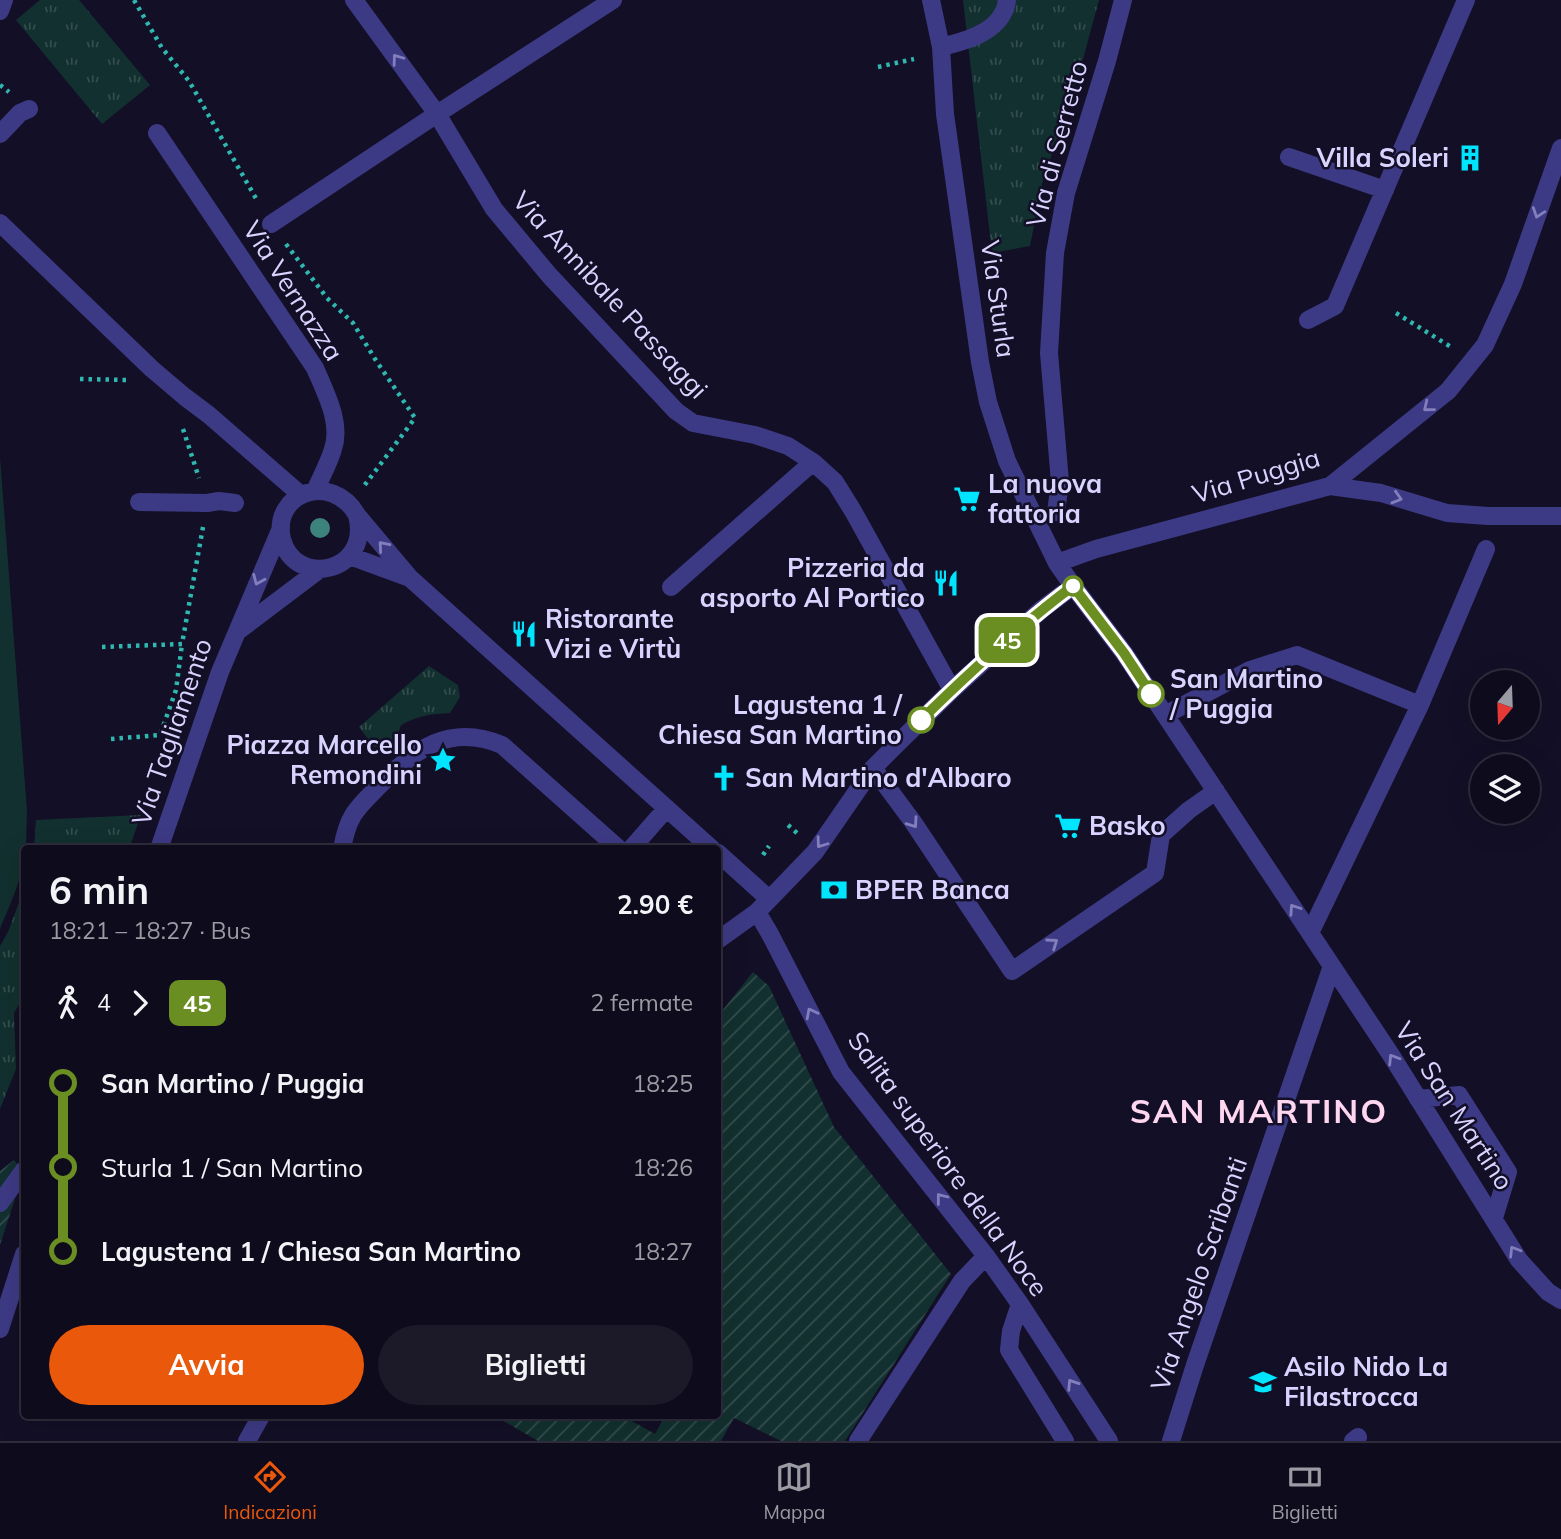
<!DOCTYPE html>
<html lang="it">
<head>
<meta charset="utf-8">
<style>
  body { margin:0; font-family:Mulish,sans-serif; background:#1c1929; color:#f1f3f6; height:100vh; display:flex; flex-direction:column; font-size:26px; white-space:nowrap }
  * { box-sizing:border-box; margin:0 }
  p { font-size:23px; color:#9b9ba3 }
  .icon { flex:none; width:38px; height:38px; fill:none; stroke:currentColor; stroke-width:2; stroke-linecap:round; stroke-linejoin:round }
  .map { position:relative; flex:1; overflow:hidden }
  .drawer { position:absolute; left:21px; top:845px; width:700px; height:574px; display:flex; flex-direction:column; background:#0e0b1c; border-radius:7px; box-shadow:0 7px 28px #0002,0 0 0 2px #2e2b3b }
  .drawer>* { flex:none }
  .badge { padding:0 14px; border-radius:10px; font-size:24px; line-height:46px }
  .needle { width:46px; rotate:199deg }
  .tools { position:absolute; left:1470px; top:670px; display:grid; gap:14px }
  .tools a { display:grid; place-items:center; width:70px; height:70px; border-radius:50%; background:#0e0b1c; box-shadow:0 7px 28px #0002,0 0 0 2px #2e2b3b; font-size:35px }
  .map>.badge { position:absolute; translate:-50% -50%; box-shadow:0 0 0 4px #fff }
  .legs { display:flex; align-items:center; gap:10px; height:77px; padding:0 28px; font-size:23px }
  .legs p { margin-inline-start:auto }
  .headline { display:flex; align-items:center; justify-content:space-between; height:119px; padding:0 28px }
  h1 { font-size:38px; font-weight:700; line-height:52px }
  .button { display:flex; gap:14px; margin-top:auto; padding:14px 28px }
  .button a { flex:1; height:80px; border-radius:42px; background:#ea580c; color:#fff; font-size:28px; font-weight:700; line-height:80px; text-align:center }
  .button a+a { background:#1c1929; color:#f1f3f6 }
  ul { padding:0 28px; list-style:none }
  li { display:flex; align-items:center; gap:24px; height:84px; font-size:26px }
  li i { display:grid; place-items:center; width:10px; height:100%; margin:0 9px; background:currentColor }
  li i::after { content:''; width:18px; height:18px; margin:-9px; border:5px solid; border-radius:50%; background:#0e0b1c }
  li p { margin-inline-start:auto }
  li:first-child i { background:linear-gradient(#0000 50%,currentColor 0) }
  li:last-child i { background:linear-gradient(currentColor 50%,#0000 0) }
  .tab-bar { display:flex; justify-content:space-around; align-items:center; height:98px; border-top:2px solid #2e2b3b; background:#0e0b1c; font-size:19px; color:#9b9ba3 }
  .tab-bar a { display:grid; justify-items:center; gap:4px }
  .tab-bar .active { color:#ea580c }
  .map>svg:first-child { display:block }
</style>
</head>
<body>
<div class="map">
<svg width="1561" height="1441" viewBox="0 0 1561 1441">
  <defs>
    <pattern id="grass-tufts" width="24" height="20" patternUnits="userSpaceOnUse" patternTransform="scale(1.75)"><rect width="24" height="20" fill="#12302f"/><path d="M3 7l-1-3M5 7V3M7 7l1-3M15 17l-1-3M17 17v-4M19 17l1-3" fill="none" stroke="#344d4e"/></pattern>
    <pattern id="garden-furrows" width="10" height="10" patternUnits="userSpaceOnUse" patternTransform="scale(1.75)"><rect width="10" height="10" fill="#12302f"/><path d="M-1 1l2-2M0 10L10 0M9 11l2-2" fill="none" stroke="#344d4e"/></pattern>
  </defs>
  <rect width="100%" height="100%" fill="#130f26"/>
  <!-- grass -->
  <path fill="url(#grass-tufts)" d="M40,0H79L150,85L102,124L16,20Z
    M963,0H1099L1083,59L1042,184L1030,246L992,253Z
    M429,666L458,685L460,697L450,713C431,714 417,716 401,725L394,746L374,747L359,727Z
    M141,815L129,849H34L36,820Z
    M24,889V996L14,1013L16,1069L0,1109V946L8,932Z"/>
  <!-- garden -->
  <path fill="url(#garden-furrows)" d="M753,972L769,986L834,1127L951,1274L845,1441H781L734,1418L721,1441H538L495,1416H623L655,1434L665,1416H718V1016Z
    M14,1160L24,1171L0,1245V1171Z"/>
  <!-- pitch -->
  <path fill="#12302f" d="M0,457L27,811L26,849H24C24,877 10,904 0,929Z"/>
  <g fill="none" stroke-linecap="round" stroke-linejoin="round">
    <!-- path -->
    <path stroke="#2fb8b0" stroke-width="4.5" stroke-dasharray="3.5 5" stroke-linecap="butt" d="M134,0L162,48L189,81L258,202
      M878,67L914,59
      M0,85L9,92
      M286,244L327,298L353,323L375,359L415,418L364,486
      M1396,313L1451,347
      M80,379L128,380
      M183,429L199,478
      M102,647L182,644L203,527
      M111,739L160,735L176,690L182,644
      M788,825L798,834
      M763,855L769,846"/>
    <!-- minor -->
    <path stroke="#3d3a85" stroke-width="18" d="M354,0L437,114L494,209L549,275L676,411L693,423L755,435L788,446L813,462L835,482L853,511L952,690
      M931,0L941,47L945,114L980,362L988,402L1007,461L1057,563L1073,586L1124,653L1391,1055L1519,1260L1548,1292L1561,1300
      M0,11L4,0
      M941,47C962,42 994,34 1004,11C1006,8 1006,4 1007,0
      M157,133L315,368C325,392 342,422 333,449C329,463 321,477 315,491
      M0,134L20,113L29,109
      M1289,157L1385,190
      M0,223L152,369L185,397L209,415L301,495
      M271,224L437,114L613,0
      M1308,320L1335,306L1466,0
      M1330,486L1381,493L1447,513L1488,516H1561
      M139,502L207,503L219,501L235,503
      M1056,512L1060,482L1049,353L1055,253L1066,193L1107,61L1123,0
      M357,515C372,574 294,588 282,539C271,493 332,471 357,515L410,578L712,849
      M350,556L410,578
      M1057,563L1096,549L1330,486L1448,391L1485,345L1513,284L1561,148
      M671,587L813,462
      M238,631L320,569
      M1165,715L1250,670L1297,655L1420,705
      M873,768L913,822L1012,971L1155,873L1161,835L1189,810L1216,791
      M159,849L220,672L281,528
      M342,849C348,815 356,809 379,786C414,749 450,723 502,745L619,849
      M631,849L666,809
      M718,853L769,899
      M757,912L770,934L841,1072L986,1256L1020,1304L1109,1441
      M1310,933L1420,705L1486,549
      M718,940L757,912L815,852L873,768L890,751L952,690L1041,610L1073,586
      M1418,1099L1459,1095L1508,1172L1494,1218
      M0,1203L24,1170
      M1020,1304L1011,1331L1009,1350L1065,1441
      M0,1329L24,1254
      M247,1441L261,1416
      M858,1441L962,1281L986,1256
      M1171,1441L1195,1365L1332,966
      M1353,1441L1358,1437"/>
  </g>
  <!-- trees -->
  <circle fill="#3d827b" cx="320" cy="528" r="10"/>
  <!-- one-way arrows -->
  <defs><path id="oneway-chevron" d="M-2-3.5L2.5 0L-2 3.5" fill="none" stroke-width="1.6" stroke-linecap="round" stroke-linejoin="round" transform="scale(1.75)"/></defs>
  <g stroke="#837fbc">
    <use href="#oneway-chevron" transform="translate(397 59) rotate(-126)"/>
    <use href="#oneway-chevron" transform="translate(1538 213) rotate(109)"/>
    <use href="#oneway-chevron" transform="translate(1428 407) rotate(141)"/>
    <use href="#oneway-chevron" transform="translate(1397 498) rotate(17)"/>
    <use href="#oneway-chevron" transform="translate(383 546) rotate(-131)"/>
    <use href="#oneway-chevron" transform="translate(258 580) rotate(113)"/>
    <use href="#oneway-chevron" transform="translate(913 823) rotate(55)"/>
    <use href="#oneway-chevron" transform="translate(821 843) rotate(126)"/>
    <use href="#oneway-chevron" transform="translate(1294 909) rotate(-124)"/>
    <use href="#oneway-chevron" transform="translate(1053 943) rotate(-35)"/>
    <use href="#oneway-chevron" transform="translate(811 1013) rotate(-117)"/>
    <use href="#oneway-chevron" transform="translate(1393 1059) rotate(-122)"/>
    <use href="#oneway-chevron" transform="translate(941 1198) rotate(-128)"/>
    <use href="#oneway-chevron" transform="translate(1514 1251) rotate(-122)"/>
    <use href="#oneway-chevron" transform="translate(1072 1384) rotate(-123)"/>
  </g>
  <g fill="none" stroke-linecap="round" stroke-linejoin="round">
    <!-- line-1 casing -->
    <g stroke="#fff" stroke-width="16">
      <path id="line-1" d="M921,720C969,673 1019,626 1073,586L1124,653L1151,694"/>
    </g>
    <!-- line-1 -->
    <use href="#line-1" stroke="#6b8e23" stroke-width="10"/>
  </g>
  <!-- icons -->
  <defs>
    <g id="building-bare" transform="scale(2.1)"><path d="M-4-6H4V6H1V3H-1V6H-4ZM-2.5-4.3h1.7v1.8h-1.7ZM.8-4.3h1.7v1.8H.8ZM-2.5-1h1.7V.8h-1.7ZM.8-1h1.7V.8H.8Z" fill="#00e5ff" stroke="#130f26" stroke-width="2.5" paint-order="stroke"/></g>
    <g id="supermarket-bare" transform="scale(2.1)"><path d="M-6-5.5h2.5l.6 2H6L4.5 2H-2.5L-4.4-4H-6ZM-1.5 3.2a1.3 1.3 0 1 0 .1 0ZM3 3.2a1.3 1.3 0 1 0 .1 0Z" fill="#00e5ff" stroke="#130f26" stroke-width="2.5" paint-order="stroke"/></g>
    <g id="restaurant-bare" transform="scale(2.1)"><path d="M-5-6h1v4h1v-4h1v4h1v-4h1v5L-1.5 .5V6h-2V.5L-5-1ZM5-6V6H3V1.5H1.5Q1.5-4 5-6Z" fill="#00e5ff" stroke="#130f26" stroke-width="2.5" paint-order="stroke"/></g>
    <g id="sight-bare" transform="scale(2.1)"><path d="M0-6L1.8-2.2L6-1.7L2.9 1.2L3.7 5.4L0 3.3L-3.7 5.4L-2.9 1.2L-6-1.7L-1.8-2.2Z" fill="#00e5ff" stroke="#130f26" stroke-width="2.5" paint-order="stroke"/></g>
    <g id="church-bare" transform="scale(2.1)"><path d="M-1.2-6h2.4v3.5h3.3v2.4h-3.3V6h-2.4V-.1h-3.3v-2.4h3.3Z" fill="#00e5ff" stroke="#130f26" stroke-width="2.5" paint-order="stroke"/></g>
    <g id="bank-bare" transform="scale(2.1)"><path d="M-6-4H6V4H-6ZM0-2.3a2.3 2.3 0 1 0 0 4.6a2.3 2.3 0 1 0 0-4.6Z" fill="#00e5ff" stroke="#130f26" stroke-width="2.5" paint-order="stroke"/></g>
    <g id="school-bare" transform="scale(2.1)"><path d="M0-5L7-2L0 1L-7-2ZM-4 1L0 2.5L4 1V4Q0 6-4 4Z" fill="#00e5ff" stroke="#130f26" stroke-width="2.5" paint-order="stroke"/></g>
  </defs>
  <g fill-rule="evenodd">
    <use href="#building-bare" x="1470" y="158"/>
    <use href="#supermarket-bare" x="967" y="499"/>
    <use href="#restaurant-bare" x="946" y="583"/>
    <use href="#restaurant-bare" x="524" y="634"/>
    <use href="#sight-bare" x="443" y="760"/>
    <use href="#church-bare" x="724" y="778"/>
    <use href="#supermarket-bare" x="1068" y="826"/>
    <use href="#bank-bare" x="834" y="890"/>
    <use href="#school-bare" x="1263" y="1382"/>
  </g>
  <!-- markers -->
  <g fill="#fff" stroke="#6b8e23" stroke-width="3.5">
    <circle cx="1073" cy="586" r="9"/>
    <circle cx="1151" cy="694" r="12"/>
    <circle cx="921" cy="720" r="12"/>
  </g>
  <g text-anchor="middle" stroke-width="5" stroke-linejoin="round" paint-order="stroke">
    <!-- street labels -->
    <g font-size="26" fill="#d9d4ff" stroke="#130f26">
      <text transform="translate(1057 144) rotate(-75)" y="9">Via di Serretto</text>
      <text transform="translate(293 291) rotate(57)" y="9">Via Vernazza</text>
      <text transform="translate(610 295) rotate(47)" y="9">Via Annibale Passaggi</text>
      <text transform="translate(998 299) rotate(82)" y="9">Via Sturla</text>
      <text transform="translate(1256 476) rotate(-17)" y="9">Via Puggia</text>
      <text transform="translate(172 732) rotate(-71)" y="9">Via Tagliamento</text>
      <text transform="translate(1454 1106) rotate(57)" y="9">Via San Martino</text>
      <text transform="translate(948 1164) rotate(54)" y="9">Salita superiore della Noce</text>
      <text transform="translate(1199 1274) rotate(-71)" y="9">Via Angelo Scribanti</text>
    </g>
    <!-- poi labels -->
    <g font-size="26" font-weight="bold" fill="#d9d4ff" stroke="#130f26" text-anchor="start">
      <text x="1449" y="167" text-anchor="end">Villa Soleri</text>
      <text x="988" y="493">La nuova<tspan x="988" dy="30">fattoria</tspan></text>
      <text x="925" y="577" text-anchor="end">Pizzeria da<tspan x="925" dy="30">asporto Al Portico</tspan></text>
      <text x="545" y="628">Ristorante<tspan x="545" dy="30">Vizi e Virtù</tspan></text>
      <text x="422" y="754" text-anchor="end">Piazza Marcello<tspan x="422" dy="30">Remondini</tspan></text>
      <text x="745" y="787">San Martino d'Albaro</text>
      <text x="1089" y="835">Basko</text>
      <text x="855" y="899">BPER Banca</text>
      <text x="1284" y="1376">Asilo Nido La<tspan x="1284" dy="30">Filastrocca</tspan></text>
    </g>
    <!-- stop labels -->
    <g font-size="26" font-weight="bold" fill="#d9d4ff" stroke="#130f26" text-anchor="start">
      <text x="1170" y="688">San Martino<tspan x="1170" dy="30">/ Puggia</tspan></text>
      <text x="902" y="714" text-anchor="end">Lagustena 1 /<tspan x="902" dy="30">Chiesa San Martino</tspan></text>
    </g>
    <!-- district labels -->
    <g font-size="33" font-weight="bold" letter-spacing="2" fill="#ffd6f0" stroke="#130f26">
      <text x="1259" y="1123">SAN MARTINO</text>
    </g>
  </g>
</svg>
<div class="tools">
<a><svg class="needle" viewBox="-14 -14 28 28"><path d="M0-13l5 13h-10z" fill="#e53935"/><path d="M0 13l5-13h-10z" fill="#9b9ba3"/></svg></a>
<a><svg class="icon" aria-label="layers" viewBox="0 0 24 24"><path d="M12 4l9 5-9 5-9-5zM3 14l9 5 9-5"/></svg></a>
</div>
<b class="badge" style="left:1007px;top:640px;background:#6b8e23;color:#fff">45</b>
<section class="drawer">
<div class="headline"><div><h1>6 min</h1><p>18:21 – 18:27 · Bus</p></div><b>2.90 €</b></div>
<div class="legs"><svg class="icon" aria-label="walk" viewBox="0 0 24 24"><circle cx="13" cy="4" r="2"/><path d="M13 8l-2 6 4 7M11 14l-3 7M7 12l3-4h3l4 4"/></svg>4<svg class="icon" aria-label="forward" viewBox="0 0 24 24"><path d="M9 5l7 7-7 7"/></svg><b class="badge" style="background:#6b8e23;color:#fff">45</b><p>2 fermate</p></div>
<ul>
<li><i style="color:#6b8e23"></i><b>San Martino / Puggia</b><p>18:25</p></li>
<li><i style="color:#6b8e23"></i><span>Sturla 1 / San Martino</span><p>18:26</p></li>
<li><i style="color:#6b8e23"></i><b>Lagustena 1 / Chiesa San Martino</b><p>18:27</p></li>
</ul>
<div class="button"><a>Avvia</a><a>Biglietti</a></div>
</section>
</div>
<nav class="tab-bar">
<a class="active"><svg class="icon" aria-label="directions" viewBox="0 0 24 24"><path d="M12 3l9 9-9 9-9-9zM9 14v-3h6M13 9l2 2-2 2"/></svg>Indicazioni</a>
<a><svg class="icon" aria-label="map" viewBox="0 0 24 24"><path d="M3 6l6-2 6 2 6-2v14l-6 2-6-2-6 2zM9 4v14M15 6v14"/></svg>Mappa</a>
<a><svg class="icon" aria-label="tickets" viewBox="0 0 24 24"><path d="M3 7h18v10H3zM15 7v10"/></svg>Biglietti</a>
</nav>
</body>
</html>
